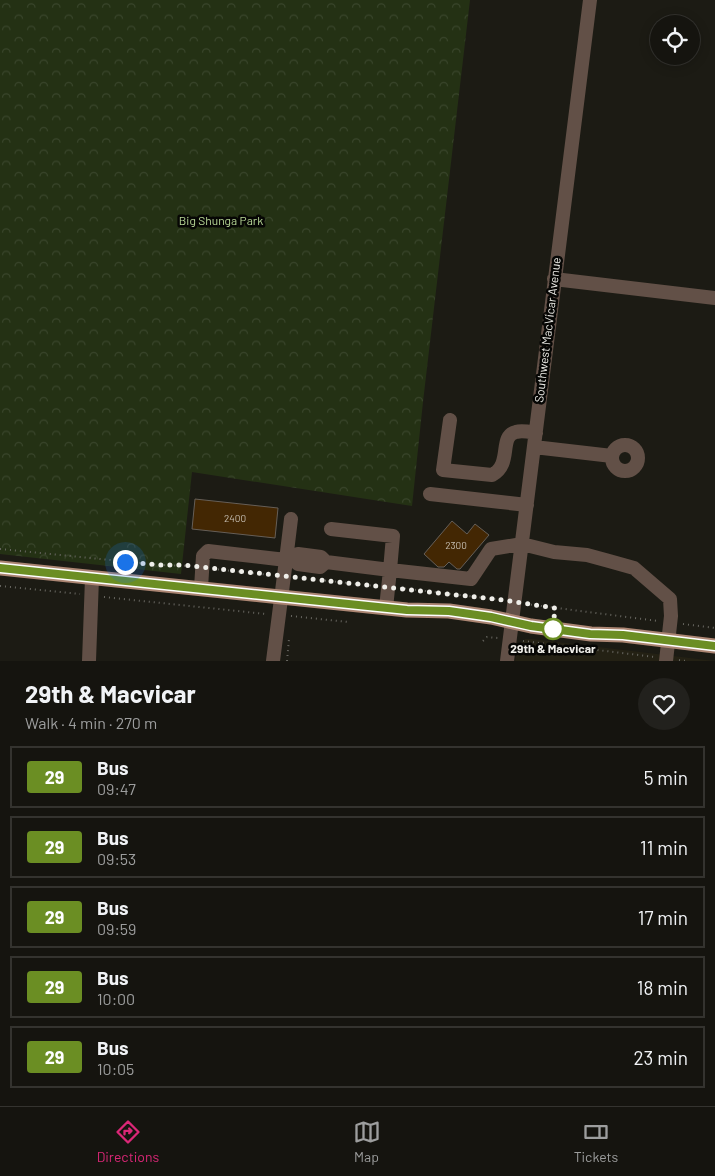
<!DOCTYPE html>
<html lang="en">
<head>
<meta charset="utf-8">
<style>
  body { margin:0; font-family:Barlow,sans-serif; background:#22211d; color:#f1f3f6; height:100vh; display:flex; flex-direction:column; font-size:19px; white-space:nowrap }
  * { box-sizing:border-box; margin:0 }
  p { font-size:16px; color:#9d9e9e }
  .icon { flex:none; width:28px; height:28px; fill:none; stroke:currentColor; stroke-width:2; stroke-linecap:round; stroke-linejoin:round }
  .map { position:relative; height:661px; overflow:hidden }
  .drawer { display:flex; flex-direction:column; background:#15140f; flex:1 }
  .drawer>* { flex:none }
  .badge { padding:0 10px; border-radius:4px; font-size:18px; line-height:32px }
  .fabs { position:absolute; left:650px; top:15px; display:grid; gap:10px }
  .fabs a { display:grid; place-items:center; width:50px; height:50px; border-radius:50%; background:#15140f; box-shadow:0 2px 12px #0003,0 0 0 1px #34332f; font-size:25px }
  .you { position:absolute; width:25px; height:25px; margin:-12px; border:4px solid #fff; border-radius:50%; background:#1a73e8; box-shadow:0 0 0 8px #1a73e833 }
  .map>.badge { position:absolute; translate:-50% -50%; box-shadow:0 0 0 2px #fff }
  .round { display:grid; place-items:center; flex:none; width:52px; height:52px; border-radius:26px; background:#22211d }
  .summary { display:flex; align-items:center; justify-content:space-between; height:85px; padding:0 25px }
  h1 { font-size:24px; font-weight:700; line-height:38px }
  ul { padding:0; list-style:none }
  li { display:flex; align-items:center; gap:15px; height:62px; margin:0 10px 8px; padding:0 15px; border:2px solid #34332f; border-radius:0px }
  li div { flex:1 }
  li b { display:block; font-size:19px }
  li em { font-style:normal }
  li .badge { min-width:55px; font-weight:700; text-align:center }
  .tabs { display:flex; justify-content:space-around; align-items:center; height:70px; border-top:1px solid #34332f; background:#15140f; font-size:14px; color:#9d9e9e }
  .tabs a { display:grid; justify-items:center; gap:2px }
  .tabs .on { color:#db2777 }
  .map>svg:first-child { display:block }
</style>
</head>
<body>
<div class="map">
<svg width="715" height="661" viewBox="0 0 715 661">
  <defs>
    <pattern id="park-crowns" width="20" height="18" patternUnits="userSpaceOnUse" patternTransform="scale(1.25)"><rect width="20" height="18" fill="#243114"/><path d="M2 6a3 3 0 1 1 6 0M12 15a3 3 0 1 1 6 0" fill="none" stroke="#39452b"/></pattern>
  </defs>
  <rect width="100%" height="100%" fill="#1c1b14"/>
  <!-- built -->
  <path fill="#242114" d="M525,639H532L715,661H515L517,649Z"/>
  <!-- park -->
  <path fill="url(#park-crowns)" d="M0,0H470L423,402L412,506L192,472L181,574L0,554Z"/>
  <!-- building -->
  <path fill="#432703" stroke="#665f58" d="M195,499L278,508L275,538L192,529Z
    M452,521L467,534L475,524L489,535L460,569H457L449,562L444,567H438L424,554Z"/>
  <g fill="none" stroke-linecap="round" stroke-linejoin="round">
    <!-- path -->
    <path stroke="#686761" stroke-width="2" stroke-dasharray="1 4" stroke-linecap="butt" d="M0,549L161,565L191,566
      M213,569L271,575
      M320,580L375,586
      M0,586L80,594
      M400,588L502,600
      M104,597L266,614
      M526,604L658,621
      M291,616L348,622
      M683,624L715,628
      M483,641L487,637L498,638
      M523,641L655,657
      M679,660L687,661
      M287,661L289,639"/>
    <!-- minor -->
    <path stroke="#625047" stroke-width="14" d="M554,279L715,298
      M450,420L443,470L492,475C513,464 498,436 516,432C522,430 530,432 536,433
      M612 458a13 13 0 1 1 26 0a13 13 0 1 1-26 0Z
      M534,447L612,456
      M430,494L527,505
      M291,519L286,560H294L298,564L320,567L326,562
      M294,560L298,554L321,557L326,562L390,570L393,536L331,529
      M201,588L203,556L208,551L286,560L273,661
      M386,608L390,570L471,579L491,549L522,544L554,552L587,555L609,561L634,568L670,599L671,616L666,661
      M89,661L92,578
      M507,661L590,0"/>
    <!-- major -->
    <path stroke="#ab8572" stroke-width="15" d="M0,568L407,610L449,611L491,617L531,626L591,634L623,635L715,646"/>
  </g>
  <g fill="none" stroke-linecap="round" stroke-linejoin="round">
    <!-- line casing -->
    <g stroke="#fff" stroke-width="11">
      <path id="line" d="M0,568L407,610L449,611L491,617L531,626L590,634L623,635L715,646"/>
    </g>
    <!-- line -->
    <use href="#line" stroke="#6b8e23" stroke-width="8"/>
    <!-- walk -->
    <path stroke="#efeee9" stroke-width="5" stroke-dasharray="0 9" d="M125,562L161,565H183L503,600L555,608L553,629"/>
  </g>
  <!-- markers -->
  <circle fill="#fff" stroke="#6b8e23" stroke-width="2.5" cx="553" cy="629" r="10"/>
  <g text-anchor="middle" stroke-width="5" stroke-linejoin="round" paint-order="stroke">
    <!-- number labels -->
    <g font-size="10" fill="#c4bcb0">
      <text x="235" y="522">2400</text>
      <text x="456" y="549">2300</text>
    </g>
    <!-- park labels -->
    <g font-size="12" fill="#b9d998" stroke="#060604">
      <text x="221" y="225">Big Shunga Park</text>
    </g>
    <!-- street labels -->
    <g font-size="12" fill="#efeee9" stroke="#060604">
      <text transform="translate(548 330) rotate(-83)" y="4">Southwest MacVicar Avenue</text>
    </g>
    <!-- stop labels -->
    <g font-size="12" font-weight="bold" fill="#efeee9" stroke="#060604">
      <text x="553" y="653">29th &amp; Macvicar</text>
    </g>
  </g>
</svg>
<div class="fabs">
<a><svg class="icon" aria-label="locate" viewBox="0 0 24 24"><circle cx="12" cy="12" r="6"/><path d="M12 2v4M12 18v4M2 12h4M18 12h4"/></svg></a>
</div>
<div class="you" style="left:125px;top:562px"></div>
</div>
<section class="drawer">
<div class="summary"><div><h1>29th &amp; Macvicar</h1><p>Walk · 4 min · 270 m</p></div><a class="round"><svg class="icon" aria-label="heart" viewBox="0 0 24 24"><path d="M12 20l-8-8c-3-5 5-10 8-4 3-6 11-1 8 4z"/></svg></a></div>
<ul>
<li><span class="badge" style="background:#6b8e23;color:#fff">29</span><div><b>Bus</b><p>09:47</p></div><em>5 min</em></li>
<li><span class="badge" style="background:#6b8e23;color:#fff">29</span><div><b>Bus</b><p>09:53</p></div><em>11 min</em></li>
<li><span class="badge" style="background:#6b8e23;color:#fff">29</span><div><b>Bus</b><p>09:59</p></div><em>17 min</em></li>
<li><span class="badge" style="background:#6b8e23;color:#fff">29</span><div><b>Bus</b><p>10:00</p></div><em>18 min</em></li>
<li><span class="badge" style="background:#6b8e23;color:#fff">29</span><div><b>Bus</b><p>10:05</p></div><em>23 min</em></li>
</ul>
</section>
<nav class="tabs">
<a class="on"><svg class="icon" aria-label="directions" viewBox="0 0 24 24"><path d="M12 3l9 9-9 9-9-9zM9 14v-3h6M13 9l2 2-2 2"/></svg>Directions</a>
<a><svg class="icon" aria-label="map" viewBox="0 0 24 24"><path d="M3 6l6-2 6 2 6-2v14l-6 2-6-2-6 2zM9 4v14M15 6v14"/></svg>Map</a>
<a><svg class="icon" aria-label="tickets" viewBox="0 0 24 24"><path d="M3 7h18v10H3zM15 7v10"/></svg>Tickets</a>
</nav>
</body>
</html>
